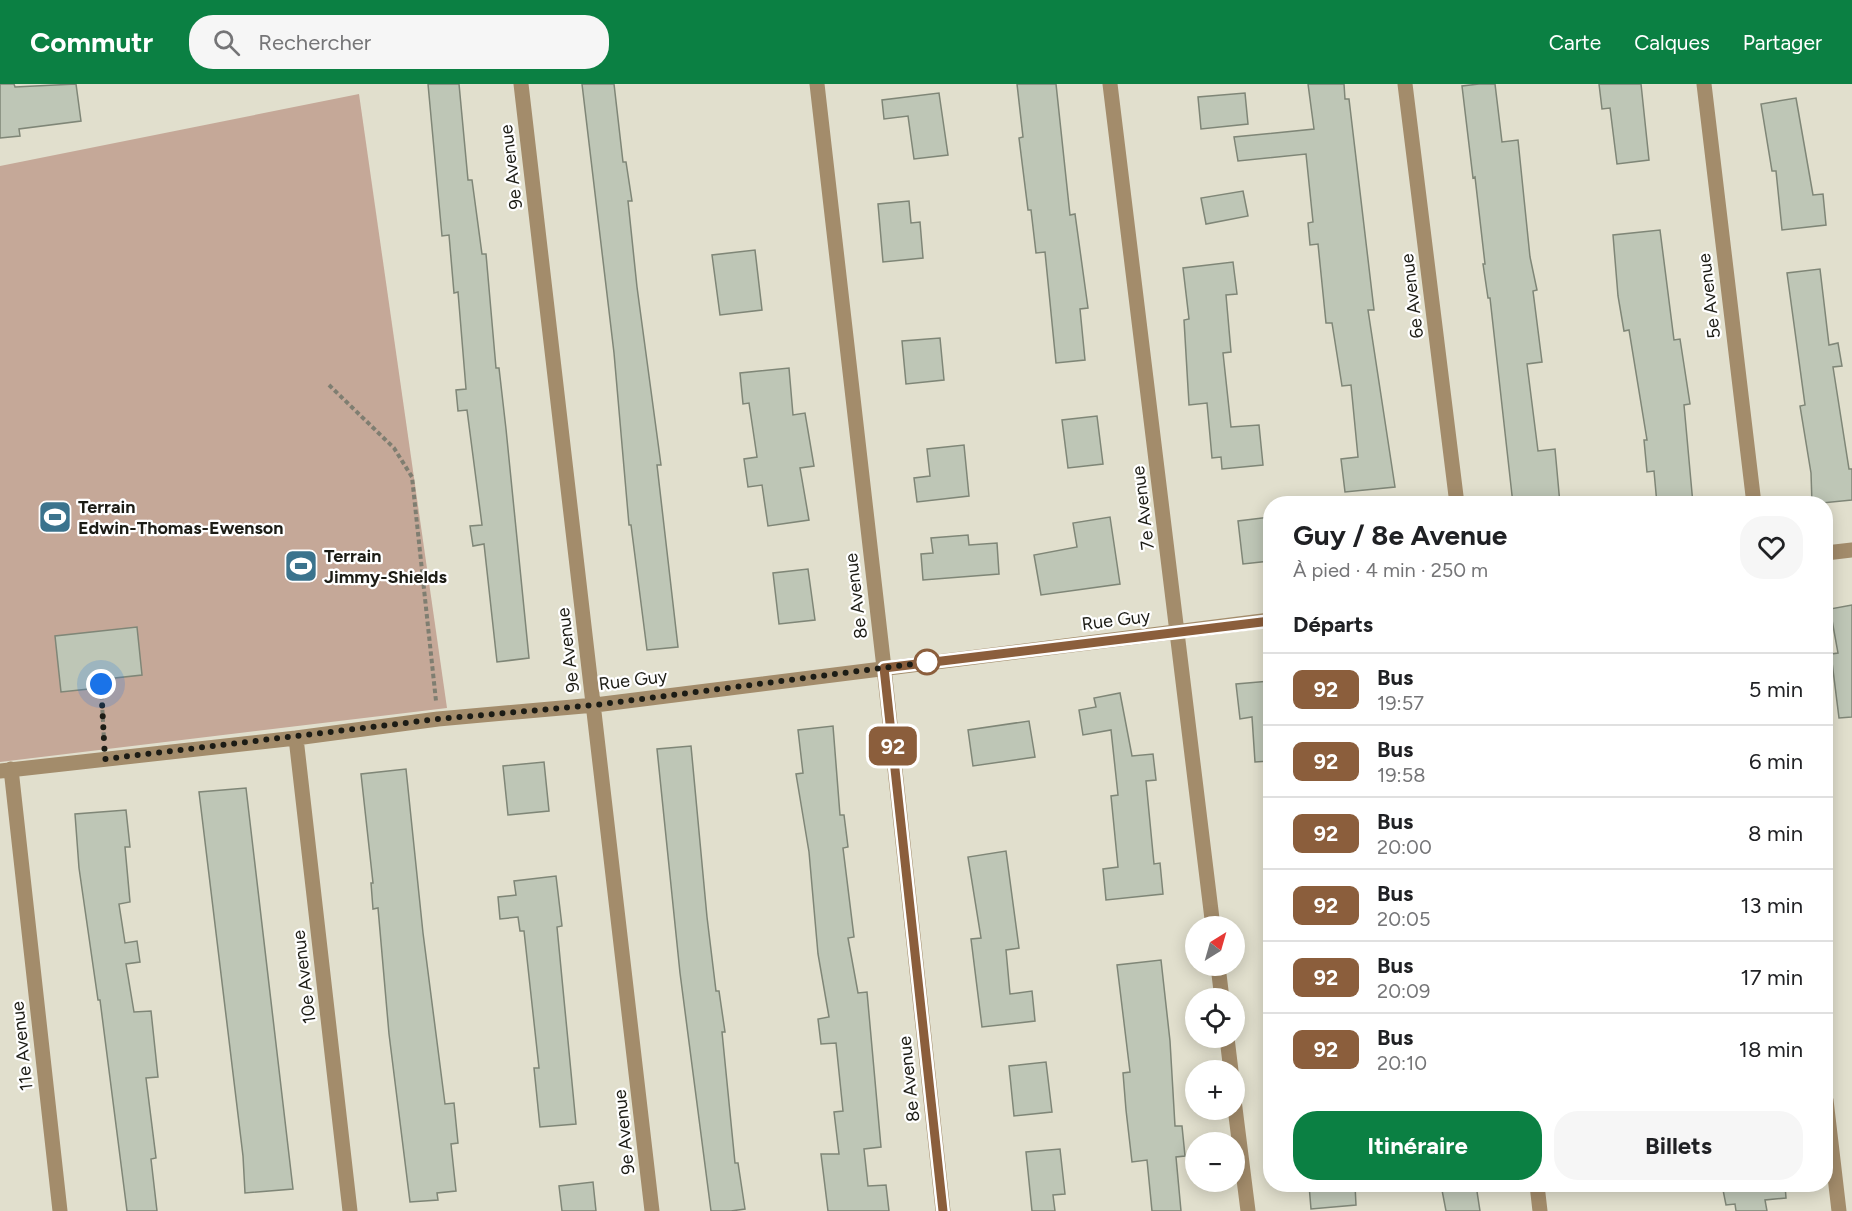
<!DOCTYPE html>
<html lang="fr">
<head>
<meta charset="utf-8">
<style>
  body { margin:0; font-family:Figtree,sans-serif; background:#f6f6f6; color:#202124; height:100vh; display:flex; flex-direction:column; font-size:22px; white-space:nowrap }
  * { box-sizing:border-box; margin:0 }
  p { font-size:20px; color:#757577 }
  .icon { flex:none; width:33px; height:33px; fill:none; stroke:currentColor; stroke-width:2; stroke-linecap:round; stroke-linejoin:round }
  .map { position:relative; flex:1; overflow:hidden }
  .drawer { position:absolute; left:1263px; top:412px; width:570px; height:696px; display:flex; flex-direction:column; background:#fff; border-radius:24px; box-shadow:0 3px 15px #0003 }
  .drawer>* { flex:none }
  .badge { padding:0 12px; border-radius:9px; font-size:21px; line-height:39px }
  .needle { width:39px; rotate:37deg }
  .controls { position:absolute; left:1185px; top:832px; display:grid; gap:12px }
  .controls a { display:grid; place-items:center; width:60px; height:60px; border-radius:50%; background:#fff; box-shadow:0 3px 15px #0003; font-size:30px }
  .you { position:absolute; width:30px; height:30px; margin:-15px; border:4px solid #fff; border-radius:50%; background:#1a73e8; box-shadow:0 0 0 9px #1a73e833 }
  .map>.badge { position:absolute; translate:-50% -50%; box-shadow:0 0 0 3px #fff }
  h2 { padding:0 30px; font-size:22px; line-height:54px }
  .round { display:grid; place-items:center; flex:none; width:63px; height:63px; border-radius:24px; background:#f6f6f6 }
  .summary { display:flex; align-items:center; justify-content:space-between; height:102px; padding:0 30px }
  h1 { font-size:28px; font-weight:700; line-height:45px }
  .primary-button { display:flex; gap:12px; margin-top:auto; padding:12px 30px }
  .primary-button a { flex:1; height:69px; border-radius:24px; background:#0b8043; color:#fff; font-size:24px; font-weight:700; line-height:69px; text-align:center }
  .primary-button a+a { background:#f6f6f6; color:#202124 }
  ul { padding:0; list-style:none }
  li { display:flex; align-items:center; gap:18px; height:72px; padding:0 30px; border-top:2px solid #e0e0e0 }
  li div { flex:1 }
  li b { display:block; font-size:22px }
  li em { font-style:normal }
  li .badge { min-width:66px; font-weight:700; text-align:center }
  header { display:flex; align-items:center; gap:36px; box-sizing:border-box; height:84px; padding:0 30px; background:#0b8043; color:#fff }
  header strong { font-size:28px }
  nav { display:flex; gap:33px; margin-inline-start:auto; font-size:21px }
  .search { width:420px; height:54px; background:#f6f6f6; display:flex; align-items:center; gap:15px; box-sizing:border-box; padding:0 21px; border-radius:24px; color:#757577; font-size:22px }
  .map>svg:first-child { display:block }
</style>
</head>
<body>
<header>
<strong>Commutr</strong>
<div class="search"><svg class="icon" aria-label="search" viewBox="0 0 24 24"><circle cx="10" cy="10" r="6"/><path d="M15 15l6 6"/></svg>Rechercher</div>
<nav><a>Carte</a><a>Calques</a><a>Partager</a></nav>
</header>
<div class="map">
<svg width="1852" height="1127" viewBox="0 0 1852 1127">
  <rect width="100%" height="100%" fill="#e1dfcd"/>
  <!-- green -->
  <path fill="#c5a898" d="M359,10L447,624L0,678V82Z"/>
  <!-- building -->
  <path fill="#bec6b6" stroke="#7f8677" stroke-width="1.5" d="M0,0H14L15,3L76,0L81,37L19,45L20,52L0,54Z
    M428,0H459L468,96H472L482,170H486L496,284H499L506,345L529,574L497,578L484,460L473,462L470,442L482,441L467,326L458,327L456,306L466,305L458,208L454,209L449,151L442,152Z
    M582,0H614L623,78H626L632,117H628L637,203L661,381H657L678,563L647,566L631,441H629L614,269Z
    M1017,0H1056L1070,131L1075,130L1088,224L1080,225L1085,276L1056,279L1045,168L1036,169L1031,126H1028L1019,54L1023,53Z
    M1308,0H1344L1345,15H1349L1374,226H1368L1395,403L1345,408L1341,375L1358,373L1351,301L1342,302L1332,239H1326L1318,160L1310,161L1308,139L1313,138L1306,70L1238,77L1234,53L1314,45Z
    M1479,0H1495L1502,58L1518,56L1530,173L1537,206L1533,207L1542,278L1527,280L1538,367L1555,365L1560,420H1513L1490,214H1488L1483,180H1485L1475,93L1473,94L1462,2Z
    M1599,0H1641L1649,76L1617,80L1610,24L1602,25Z
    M939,9L948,71L914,75L908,32L884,35L882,16Z
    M1245,9L1248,40L1201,45L1198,13Z
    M1796,14L1813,111L1823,110L1826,141L1782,146L1776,87H1772L1761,20Z
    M1243,107L1248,132L1206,140L1201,114Z
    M909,117L911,139L920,138L923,174L883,178L878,120Z
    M1660,146L1674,256L1680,255L1690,320L1684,321L1693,420H1657L1654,387L1647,388L1644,356H1647L1629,246L1624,247L1618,212L1613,151Z
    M755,166L762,226L720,231L712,171Z
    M1233,178L1237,210L1226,211L1231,268L1223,269L1231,343L1259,341L1263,381L1222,385L1221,373L1212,374L1207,319L1189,321L1184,236L1189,235L1183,184Z
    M1820,185L1829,261L1838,259L1842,282L1833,283L1849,385H1852V416L1812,420L1811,389L1800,322L1805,321L1787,189Z
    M940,254L944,296L906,300L902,257Z
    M789,284L793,331L805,329L814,382L800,384L809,436L768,442L762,401L748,403L744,375L757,373L749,319L743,320L740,289Z
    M1097,332L1103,380L1068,384L1062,336Z
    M964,361L969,412L917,418L914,394L930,392L927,365Z
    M1110,433L1120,500L1041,511L1034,471L1077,463L1073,439Z
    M1270,433V477L1243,480L1238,437Z
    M968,451L969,461L997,459L999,490L923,496L921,470L933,469L931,454Z
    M808,485L815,536L779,540L773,489Z
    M1852,521V633L1839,634L1831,570L1838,569L1830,525Z
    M137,543L142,591L97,596L98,604L61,608L55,552Z
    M1270,597V677L1255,678L1252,633L1240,635L1236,600Z
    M1120,609L1132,672L1153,670L1156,696L1146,697L1154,780L1160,779L1163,810L1106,816L1103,785L1118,783L1111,712L1118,711L1111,646L1083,651L1079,626L1096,623L1094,614Z
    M1029,637L1035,673L973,682L968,646Z
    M833,642L840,731H844L848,763L843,764L854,853L848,854L858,909L867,908L881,1063L864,1065L868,1102L886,1101L889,1127H828L821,1070H839L834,1028L843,1027L836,959L821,960L818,935L829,933L818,870L809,768L796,690L803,689L798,646Z
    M691,662L707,833L716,907H719L725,948H722L735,1079H738L745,1125L731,1127H711L680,889L657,665Z
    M544,678L549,727L508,731L503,682Z
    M406,685L423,849L445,1020L454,1019L458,1059L451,1060L456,1107L437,1109L438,1116L410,1118L389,950L378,824L373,825L371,799H373L361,690Z
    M246,704L293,1105L245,1109L243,1072L199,708Z
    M126,726L130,763H125L130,818L119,820L125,859L137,857L140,878L126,880L134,928L151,927L158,993L146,994L156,1074L151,1075L157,1127H127L100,916H98L79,784L75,730Z
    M1006,767L1019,864L1006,866L1010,910L1032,907L1035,937L982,943L971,855L981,854L968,773Z
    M556,792L562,842L557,843L576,1040L540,1043L534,984H539L524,847H520L518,833L500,835L498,813L516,811L514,797Z
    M1161,876L1170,957L1175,1042H1182L1185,1072L1176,1073L1181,1127H1152L1147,1076L1132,1078L1126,1026L1123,989L1130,988L1117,881Z
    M1046,978L1052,1028L1014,1032L1009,982Z
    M1060,1065L1065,1110L1053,1111L1055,1127H1032L1026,1068Z
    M593,1098L596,1127H562L559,1102Z
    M1309,1101H1355L1356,1121L1311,1125Z
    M1441,1101H1476L1480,1127H1446Z
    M1722,1101H1785L1786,1114L1765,1116L1767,1127H1736L1735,1120L1726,1121Z"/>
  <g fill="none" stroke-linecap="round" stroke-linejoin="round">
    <!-- path -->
    <path stroke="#7f7e71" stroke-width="4" stroke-dasharray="4.5 3" stroke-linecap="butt" d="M329,301L394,364L412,393L436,617
      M97,600H101L104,656"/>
    <!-- minor -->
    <path stroke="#a38c6b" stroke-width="15" d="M521,0L652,1127
      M817,0L884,584L943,1127
      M1110,0L1213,843
      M1405,0L1457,420
      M1704,0L1754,420
      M1826,469L1852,466
      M296,654L350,1127
      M11,685L60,1127
      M0,687L296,654L438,635L595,621L1270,536
      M1218,882L1222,915
      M1227,954L1231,987
      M1234,1016L1248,1127
      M1826,1016L1839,1127
      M1537,1101L1540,1127"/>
  </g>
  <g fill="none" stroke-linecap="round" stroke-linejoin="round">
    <!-- line casing -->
    <g stroke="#fff" stroke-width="14">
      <path id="line" d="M943,1127L884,584L1270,537"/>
    </g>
    <!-- line -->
    <use href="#line" stroke="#8b5e3c" stroke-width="9"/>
    <!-- walk -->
    <path stroke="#1c1c15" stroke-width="6" stroke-dasharray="0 10.8" d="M101,600L105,675L438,635L595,621L929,578H927"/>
  </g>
  <!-- icons -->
  <defs>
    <g id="stadium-square" transform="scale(1.725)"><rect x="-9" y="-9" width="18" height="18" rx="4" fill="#3b738d" stroke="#fff"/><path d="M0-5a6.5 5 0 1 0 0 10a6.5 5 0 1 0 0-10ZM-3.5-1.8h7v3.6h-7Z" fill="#fff"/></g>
  </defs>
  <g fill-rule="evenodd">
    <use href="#stadium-square" x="55" y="433"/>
    <use href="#stadium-square" x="301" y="482"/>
  </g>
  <!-- markers -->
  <circle fill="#fff" stroke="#8b5e3c" stroke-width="3" cx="927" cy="578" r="12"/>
  <g text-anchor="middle" stroke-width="4.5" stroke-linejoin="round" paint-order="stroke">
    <!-- street labels -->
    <g font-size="18" fill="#1c1c15" stroke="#fff">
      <text transform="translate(511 83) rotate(-97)" y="6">9e Avenue</text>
      <text transform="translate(1412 212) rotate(-97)" y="6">6e Avenue</text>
      <text transform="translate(1709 212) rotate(-97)" y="6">5e Avenue</text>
      <text transform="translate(1143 424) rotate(-97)" y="6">7e Avenue</text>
      <text transform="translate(856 512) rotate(-97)" y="6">8e Avenue</text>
      <text transform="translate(1116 536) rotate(-7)" y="6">Rue Guy</text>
      <text transform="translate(568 566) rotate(-97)" y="6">9e Avenue</text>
      <text transform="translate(633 596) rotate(-7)" y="6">Rue Guy</text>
      <text transform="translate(304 893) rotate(-97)" y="6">10e Avenue</text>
      <text transform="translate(22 962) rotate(-96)" y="6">11e Avenue</text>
      <text transform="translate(909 995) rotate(-96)" y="6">8e Avenue</text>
      <text transform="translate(624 1048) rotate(-96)" y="6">9e Avenue</text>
    </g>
    <!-- poi labels -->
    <g font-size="18" font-weight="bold" fill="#1c1c15" stroke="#fff" text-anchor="start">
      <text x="78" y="429">Terrain<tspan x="78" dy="21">Edwin-Thomas-Ewenson</tspan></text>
      <text x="324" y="478">Terrain<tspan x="324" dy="21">Jimmy-Shields</tspan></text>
    </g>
  </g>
</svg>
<div class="controls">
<a><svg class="needle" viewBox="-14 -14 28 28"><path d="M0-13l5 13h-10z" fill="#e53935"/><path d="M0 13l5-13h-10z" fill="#757577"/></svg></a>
<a><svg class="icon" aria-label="locate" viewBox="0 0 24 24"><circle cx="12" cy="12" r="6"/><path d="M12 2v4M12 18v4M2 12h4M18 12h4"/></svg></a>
<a>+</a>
<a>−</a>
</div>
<div class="you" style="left:101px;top:600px"></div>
<b class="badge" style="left:893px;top:662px;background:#8b5e3c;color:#fff">92</b>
<section class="drawer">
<div class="summary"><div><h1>Guy / 8e Avenue</h1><p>À pied · 4 min · 250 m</p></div><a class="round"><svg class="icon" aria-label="heart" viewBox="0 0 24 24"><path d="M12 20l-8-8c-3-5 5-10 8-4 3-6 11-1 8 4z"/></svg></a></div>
<h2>Départs</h2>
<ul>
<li><span class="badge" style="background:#8b5e3c;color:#fff">92</span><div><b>Bus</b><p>19:57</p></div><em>5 min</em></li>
<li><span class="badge" style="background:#8b5e3c;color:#fff">92</span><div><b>Bus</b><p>19:58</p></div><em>6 min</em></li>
<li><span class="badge" style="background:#8b5e3c;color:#fff">92</span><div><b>Bus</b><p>20:00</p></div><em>8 min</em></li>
<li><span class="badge" style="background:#8b5e3c;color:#fff">92</span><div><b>Bus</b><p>20:05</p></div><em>13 min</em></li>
<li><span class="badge" style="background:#8b5e3c;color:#fff">92</span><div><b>Bus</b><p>20:09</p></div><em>17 min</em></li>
<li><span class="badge" style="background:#8b5e3c;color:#fff">92</span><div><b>Bus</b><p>20:10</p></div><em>18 min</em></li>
</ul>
<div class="primary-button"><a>Itinéraire</a><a>Billets</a></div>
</section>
</div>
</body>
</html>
